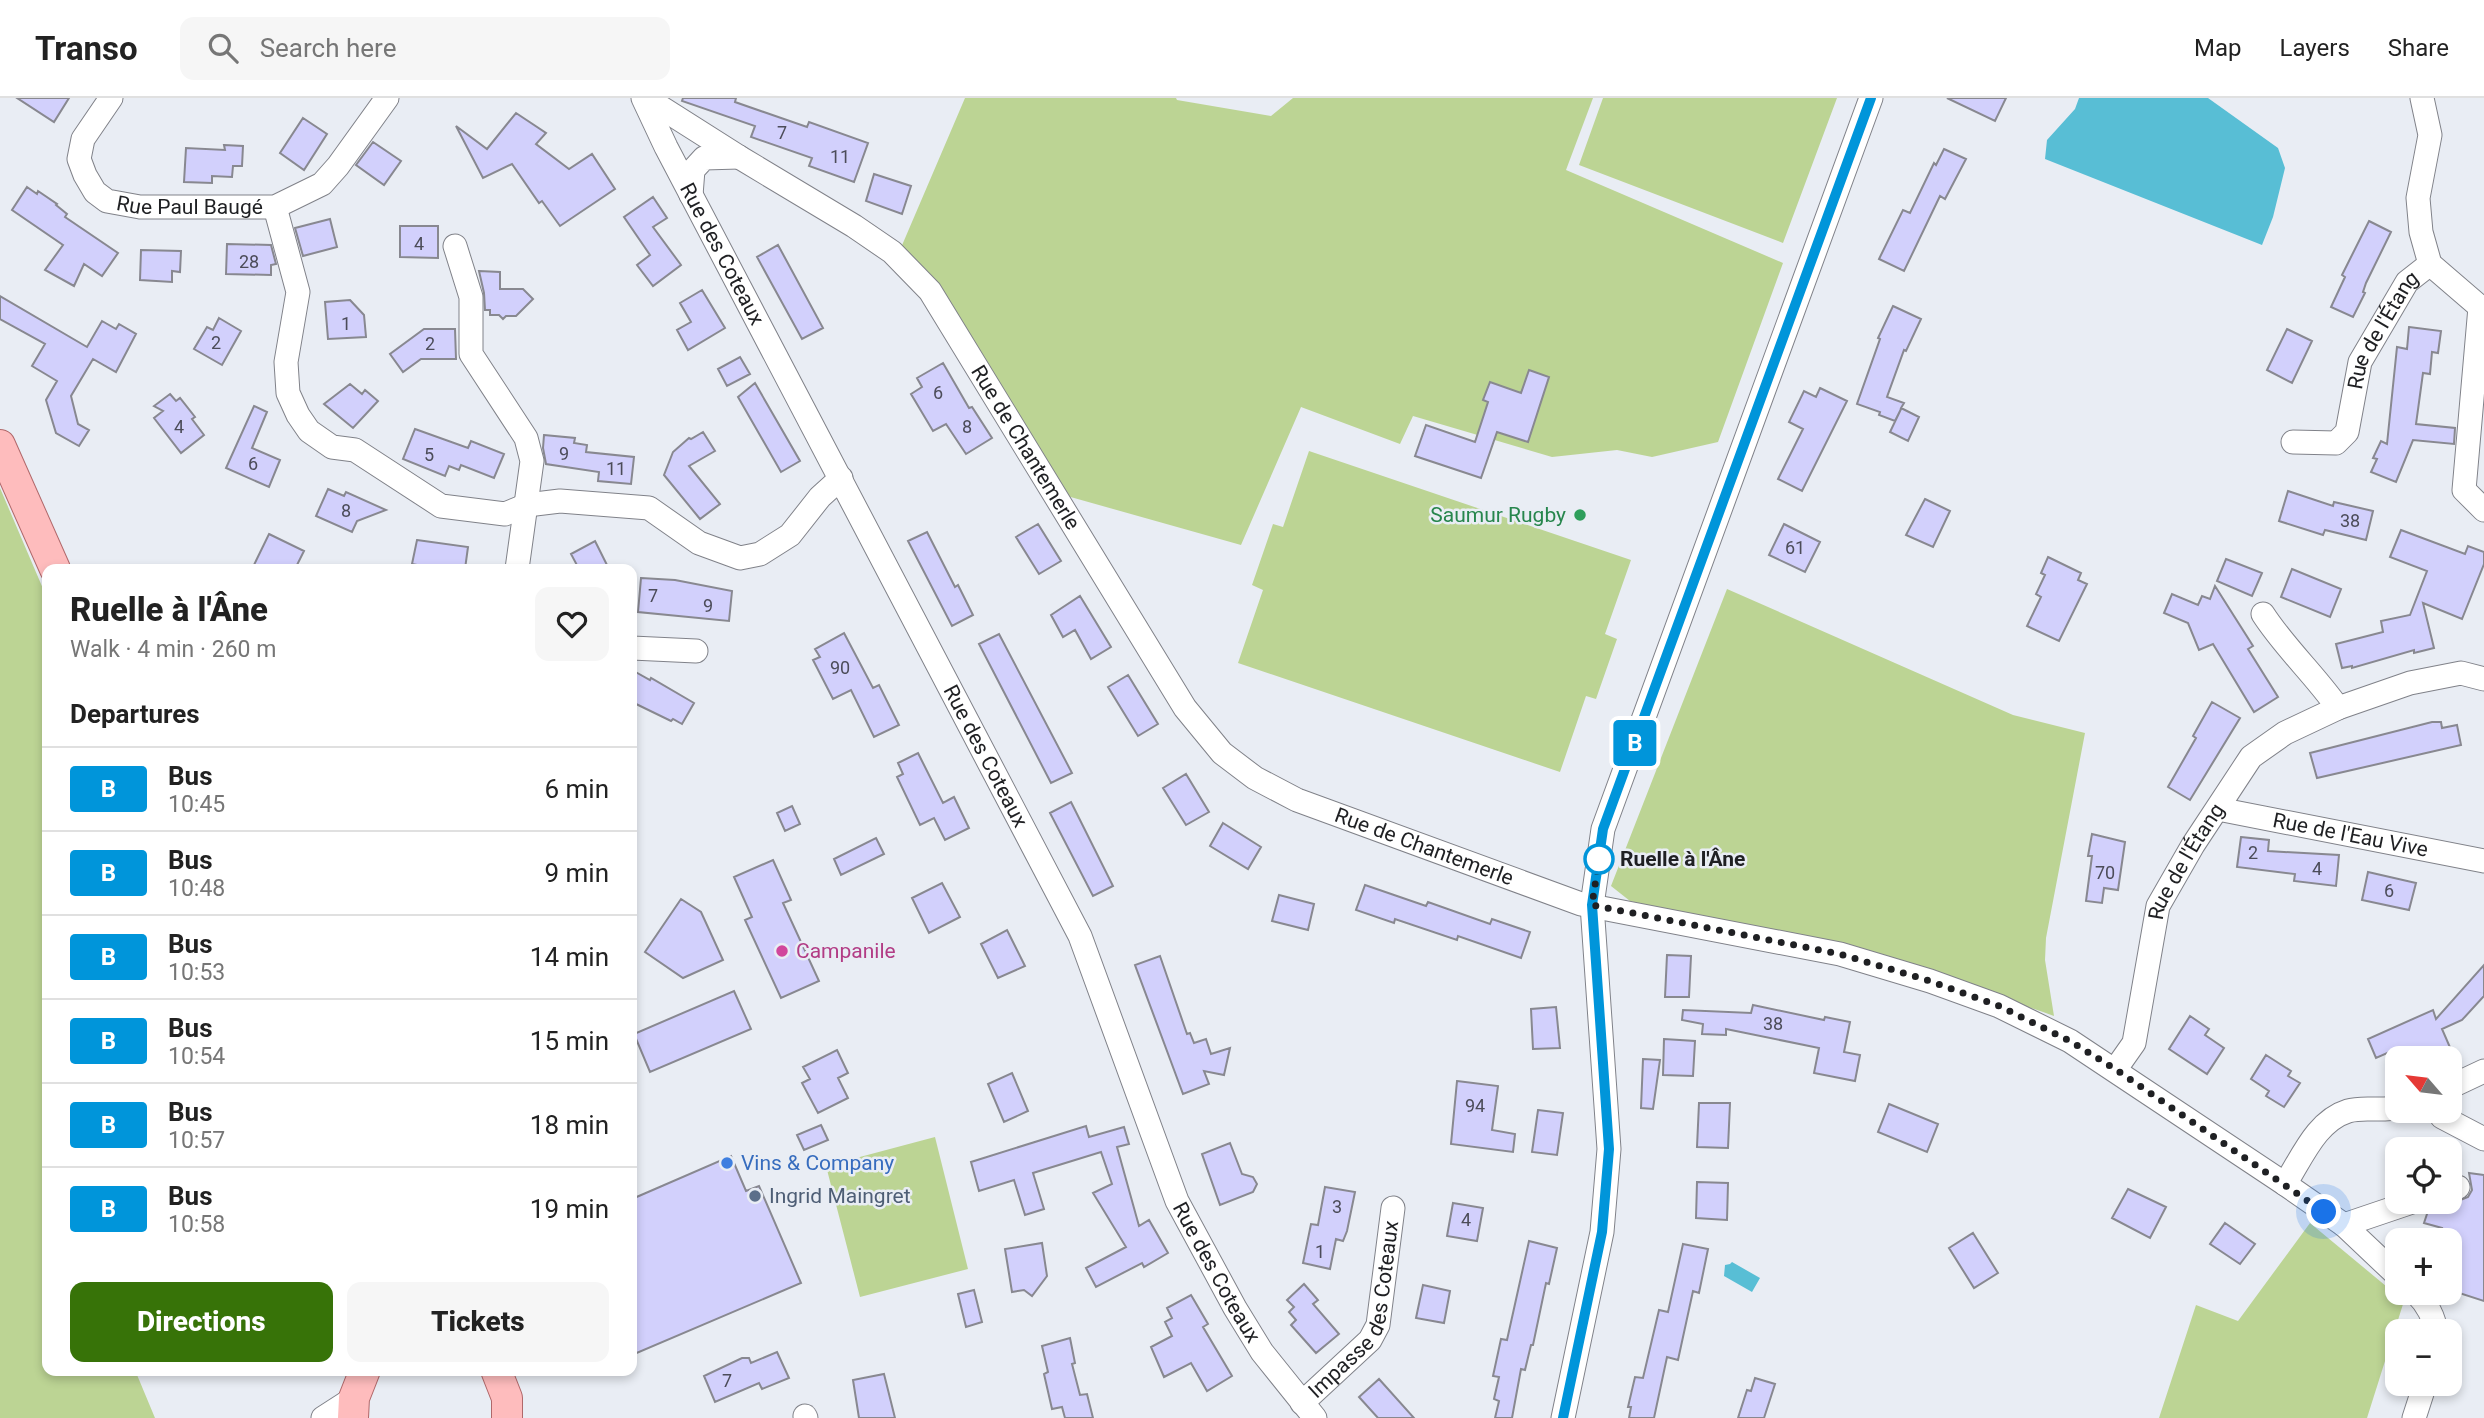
<!DOCTYPE html>
<html lang="en">
<head>
<meta charset="utf-8">
<style>
  body { margin:0; font-family:Roboto,sans-serif; background:#f6f6f6; color:#222; height:100vh; display:flex; flex-direction:column; font-size:26px; white-space:nowrap }
  * { box-sizing:border-box; margin:0 }
  p { font-size:23px; color:#767676 }
  .icon { flex:none; width:38px; height:38px; fill:none; stroke:currentColor; stroke-width:2; stroke-linecap:round; stroke-linejoin:round }
  .map { position:relative; flex:1; overflow:hidden }
  .drawer { position:absolute; left:42px; top:466px; width:595px; height:812px; display:flex; flex-direction:column; background:#fff; border-radius:14px; box-shadow:0 4px 10px #0003 }
  .drawer>* { flex:none }
  .badge { padding:0 14px; border-radius:5px; font-size:24px; line-height:46px }
  .needle { width:46px; rotate:298deg }
  .tools { position:absolute; left:2385px; top:948px; display:grid; gap:14px }
  .tools a { display:grid; place-items:center; width:77px; height:77px; border-radius:14px; background:#fff; box-shadow:0 4px 10px #0003; font-size:35px }
  .you { position:absolute; width:35px; height:35px; margin:-18px; border:5px solid #fff; border-radius:50%; background:#1a73e8; box-shadow:0 0 0 10px #1a73e833 }
  .map>.badge { position:absolute; translate:-50% -50%; box-shadow:0 0 0 4px #fff }
  h2 { padding:0 28px; font-size:26px; line-height:63px }
  .round { display:grid; place-items:center; flex:none; width:74px; height:74px; border-radius:14px; background:#f6f6f6 }
  .overview { display:flex; align-items:center; justify-content:space-between; height:119px; padding:0 28px }
  h1 { font-size:33px; font-weight:800; line-height:52px }
  .primary-button { display:flex; gap:14px; margin-top:auto; padding:14px 28px }
  .primary-button a { flex:1; height:80px; border-radius:14px; background:#377308; color:#fff; font-size:28px; font-weight:800; line-height:80px; text-align:center }
  .primary-button a+a { background:#f6f6f6; color:#222 }
  ul { padding:0; list-style:none }
  li { display:flex; align-items:center; gap:21px; height:84px; padding:0 28px; border-top:2px solid #e0e0e0 }
  li div { flex:1 }
  li b { display:block; font-size:26px }
  li em { font-style:normal }
  li .badge { min-width:77px; font-weight:700; text-align:center }
  header { display:flex; align-items:center; gap:42px; box-sizing:border-box; height:98px; padding:0 35px; background:#fff; border-bottom:2px solid #e0e0e0 }
  header strong { font-size:33px }
  nav { display:flex; gap:38px; margin-inline-start:auto; font-size:24px }
  .search { width:490px; height:63px; background:#f6f6f6; display:flex; align-items:center; gap:18px; box-sizing:border-box; padding:0 24px; border-radius:14px; color:#767676; font-size:26px }
  .map>svg:first-child { display:block }
</style>
</head>
<body>
<header>
<strong>Transo</strong>
<div class="search"><svg class="icon" aria-label="search" viewBox="0 0 24 24"><circle cx="10" cy="10" r="6"/><path d="M15 15l6 6"/></svg>Search here</div>
<nav><a>Map</a><a>Layers</a><a>Share</a></nav>
</header>
<div class="map">
<svg width="2484" height="1320" viewBox="0 0 2484 1320">
  <rect width="100%" height="100%" fill="#e9edf4"/>
  <!-- green -->
  <path fill="#bcd494" d="M965,0H1176L1177,2L1271,18L1293,0H1593L1566,72L1783,165L1718,344L1652,359L1617,352L1552,359L1413,318L1400,346L1301,309L1241,447L1067,398L900,152Z
    M1603,0H1837L1783,145L1579,67Z
    M1309,353L1631,462L1605,536L1617,541L1596,601L1586,598L1560,674L1238,565L1263,492L1252,487L1273,426L1283,429Z
    M0,390L47,500V1272H135L155,1320H0Z
    M1727,491L2013,617L2085,635L2046,840L2045,862L2054,918C1916,868 1772,837 1630,803L1611,788Z
    M935,1039L968,1171L860,1199L826,1068Z
    M2310,1125L2404,1203L2367,1320H2159L2196,1207L2238,1223Z"/>
  <!-- water -->
  <path fill="#58bed5" d="M2079,0H2208L2278,50L2285,70L2273,119L2262,147L2045,61L2047,42L2075,11Z
    M1732,1164L1760,1180L1752,1194L1724,1178L1725,1167L1730,1166Z"/>
  <!-- building -->
  <path fill="#d2d0fc" stroke="#888890" stroke-width="2" d="M17,0H69L54,24Z
    M683,0H736L735,4L807,29L809,24L868,45L854,84L809,68L812,60L751,39L755,28L682,3Z
    M1947,0H2006L1995,23Z
    M516,15L546,35L536,46L569,71L592,56L615,91L560,128L542,103L539,105L512,66L483,80L456,28L487,51Z
    M303,20L327,36L304,72L280,55Z
    M373,44L401,63L384,87L356,67Z
    M224,47L243,48L242,68H233L232,79L212,78V85L184,84L186,50L225,52Z
    M1944,51L1966,61L1945,101L1940,98L1904,173L1879,161L1903,112L1910,115L1934,65L1936,67Z
    M874,76L911,88L902,116L866,103Z
    M27,89L37,96L38,93L57,106L56,107L67,116L65,119L118,155L102,178L84,166L74,188L45,172L63,147L12,112Z
    M653,99L667,120L653,129L681,167L653,188L637,167L650,157L624,119Z
    M330,121L337,149L303,158L295,130Z
    M2369,123L2391,134L2366,185L2363,194L2365,195L2353,219L2331,209L2345,179L2342,177Z
    M400,128H438V160L400,159Z
    M227,146L271,147L276,166L271,167V177L226,176Z
    M778,147L823,230L802,241L757,159Z
    M141,152L181,153L180,174L172,173V184L140,182Z
    M479,173L500,174V191H523L533,201L516,218H506L503,221L499,217H490V212H485L484,195Z
    M702,192L725,230L688,252L677,232L691,224L680,205Z
    M0,198L87,249L102,223L116,231L119,226L136,236L116,274L93,261L71,298L78,326L89,332L79,348L56,335L46,302L57,283L32,268L45,246L0,221Z
    M350,202L364,217L366,239L328,241L325,204Z
    M1893,208L1921,221L1906,253L1904,252L1887,299L1904,305L1901,310L1919,319L1908,343L1890,334L1901,311L1895,323L1879,317L1880,314L1857,306L1880,241L1878,240Z
    M219,220L241,233L222,267L194,251L207,229L213,232Z
    M2409,229L2441,233L2438,255L2432,254L2430,276L2423,275L2416,326L2455,330L2454,346L2413,342L2396,384L2371,374L2377,361L2373,360L2381,343L2387,346L2397,249L2407,251Z
    M424,231H455L456,261H421L403,274L390,256Z
    M2287,231L2312,243L2292,285L2267,272Z
    M740,259L750,276L727,288L718,271Z
    M943,265L969,310L972,309L992,340L966,356L946,326L933,333L911,296L922,289L917,280Z
    M1529,272L1549,279L1528,344L1497,334L1481,380L1415,358L1426,327L1475,344L1488,304L1483,302L1490,284L1521,295Z
    M755,285L800,363L781,374L738,299Z
    M350,286L362,296L365,292L378,303L353,330L324,306Z
    M1820,290L1847,303L1802,393L1778,381L1803,331L1789,324L1804,293L1816,299Z
    M170,296L176,303L180,300L195,319L192,321L204,337L181,355L154,320L163,313L154,308Z
    M254,308L267,314L252,350L280,362L269,389L226,370Z
    M415,331L468,350L471,343L504,356L494,380L461,367L459,372L449,368L445,378L403,361Z
    M703,334L715,353L689,368L720,406L700,421L664,377L673,354L689,340L691,341Z
    M544,337L575,340L574,345L587,347L586,354L634,359L631,386L598,383L599,374L546,366L543,350Z
    M328,391L344,398L346,394L386,412L357,423L352,434L316,418Z
    M2288,393L2333,408L2334,404L2373,413L2366,442L2325,432L2323,437L2279,423Z
    M1925,401L1950,413L1933,449L1906,437Z
    M1038,426L1061,463L1039,476L1016,439Z
    M1784,426L1820,444L1805,474L1769,457Z
    M2401,432L2465,456L2468,448L2484,454V466L2462,521L2423,505L2434,550L2414,555V552L2352,570V568L2342,570L2336,546L2383,534L2381,523L2410,517L2427,473L2390,459Z
    M927,434L955,489L958,487L973,517L952,528L908,443Z
    M269,436L304,453L295,471H252Z
    M417,442L468,449L465,471H437L412,466Z
    M595,443L609,471H579L571,456Z
    M2048,459L2081,475L2078,482L2087,486L2059,543L2027,528L2041,499L2036,496L2045,477L2041,475Z
    M2226,461L2262,475L2252,498L2217,483Z
    M2292,471L2341,491L2330,519L2281,499Z
    M641,480L675,482L732,493L729,523L638,514Z
    M2215,488L2253,548L2248,551L2278,599L2254,614L2213,546L2199,552L2188,525L2164,515L2172,496L2198,507L2202,498L2210,501Z
    M1080,498L1111,549L1091,561L1075,532L1063,539L1051,517Z
    M844,535L873,590L879,587L899,627L874,639L851,592L833,601L813,562L820,559L815,551Z
    M999,536L1072,675L1051,685L979,546Z
    M632,572L650,582L651,580L694,605L682,626L673,621L671,623L632,604Z
    M1128,577L1158,626L1138,638L1108,589Z
    M2212,604L2240,620L2190,702L2168,689L2196,640L2193,638Z
    M2432,624H2441L2442,630L2457,627L2461,647L2317,680L2310,655Z
    M918,655L943,705L954,699L969,730L945,742L934,720L920,727L897,679L903,676L898,665Z
    M1186,676L1209,714L1186,727L1163,690Z
    M1071,704L1113,788L1093,798L1050,715Z
    M792,708L800,726L785,733L777,715Z
    M1223,725L1261,749L1248,771L1210,748Z
    M2092,736L2125,744L2118,792L2104,790L2102,805L2086,803L2092,758H2088Z
    M2241,739L2269,742L2268,753L2339,757L2336,788L2294,783L2295,776L2237,769Z
    M876,740L884,756L841,777L834,761Z
    M773,762L791,802L783,805L819,883L781,900L745,822L752,819L734,779Z
    M2368,774L2416,785L2409,812L2362,802Z
    M942,785L960,819L929,835L912,800Z
    M1365,787L1426,808L1428,804L1490,826L1492,821L1530,834L1521,860L1458,838L1457,842L1395,821L1394,825L1356,812Z
    M1279,797L1314,806L1308,832L1272,823Z
    M681,801L701,814L723,862L683,880L645,854Z
    M1007,832L1025,868L998,880L981,846Z
    M1667,857L1691,858L1689,899H1665Z
    M1160,858L1187,936L1190,935L1194,945L1206,941L1211,956L1230,950L1224,977L1204,973L1209,986L1183,996L1135,867Z
    M2484,867V898L2462,922L2442,931L2452,954L2436,961H2397L2394,952L2376,960L2368,941L2433,912L2436,921Z
    M734,893L751,931L650,974L634,936Z
    M1753,907L1824,922L1825,919L1850,924L1844,954L1860,957L1855,983L1814,975L1819,950L1726,931V937L1702,936L1703,926L1682,922L1683,912L1751,915Z
    M1556,909L1560,950L1533,951L1531,911Z
    M2190,918L2209,931L2205,937L2224,950L2207,976L2169,951Z
    M1664,941L1695,943L1693,978L1663,977Z
    M837,952L848,975L838,980L848,1000L818,1015L802,985L810,981L803,969Z
    M2266,957L2291,973L2288,978L2300,985L2284,1009L2266,998L2269,993L2251,981Z
    M1643,961L1660,962L1653,1011L1641,1010Z
    M1012,975L1028,1013L1004,1024L988,986Z
    M1457,983L1498,988L1492,1032L1515,1036L1513,1054L1451,1046Z
    M1699,1005H1730L1728,1050L1697,1049Z
    M1889,1006L1938,1026L1927,1054L1878,1034Z
    M1538,1012L1563,1015L1557,1057L1532,1054Z
    M821,1027L828,1042L804,1052L797,1037Z
    M1086,1028L1089,1039L1124,1029L1129,1046L1117,1049L1139,1128L1149,1122L1168,1155L1144,1169L1142,1165L1096,1189L1086,1170L1126,1149L1093,1095L1112,1086L1101,1054L1033,1075L1044,1111L1025,1117L1014,1082L979,1093L971,1064Z
    M1230,1045L1242,1076L1253,1079L1257,1086L1253,1094L1220,1107L1202,1056Z
    M731,1058L746,1093L759,1088L801,1185L632,1257V1101Z
    M2469,1075L2484,1077V1203L2450,1192V1143H2438L2442,1130L2424,1125L2431,1104L2453,1105L2468,1099L2472,1092Z
    M1697,1084L1728,1085L1727,1122L1696,1120Z
    M1325,1089L1355,1094L1347,1133L1343,1143L1336,1141L1330,1171L1303,1165L1311,1126L1318,1127Z
    M2128,1091L2166,1109L2150,1140L2112,1120Z
    M1453,1105L1483,1110L1477,1143L1447,1138Z
    M2225,1125L2255,1146L2240,1166L2210,1146Z
    M1973,1135L1998,1175L1974,1190L1949,1150Z
    M1529,1143L1557,1150L1549,1186L1546,1185L1533,1247H1531L1525,1272L1521,1271L1512,1320H1495L1499,1303L1494,1301L1499,1279L1493,1278L1501,1241L1507,1242Z
    M1042,1145L1047,1178L1032,1198L1024,1192L1012,1194L1005,1151Z
    M1683,1146L1708,1151L1699,1195L1693,1193L1678,1262L1667,1259L1654,1320H1629L1631,1309H1628L1635,1279L1643,1280L1659,1212L1668,1214Z
    M1304,1186L1318,1202L1313,1206L1339,1236L1316,1255L1291,1227L1296,1222L1289,1214L1294,1209L1287,1202Z
    M1423,1187L1450,1193L1444,1225L1416,1220Z
    M974,1192L982,1224L966,1229L958,1196Z
    M1191,1197L1208,1226L1203,1229L1232,1278L1207,1293L1191,1265L1164,1279L1151,1249L1172,1238L1165,1224L1172,1220L1167,1210Z
    M1070,1240L1075,1265L1072,1266L1080,1297L1087,1296L1093,1320H1065L1062,1309L1052,1311L1044,1276L1048,1274L1042,1248Z
    M777,1254L789,1280L762,1291L759,1285L715,1304L704,1278L742,1260H749L751,1265Z
    M884,1276L895,1320H859L853,1282Z
    M1755,1280L1775,1286L1764,1320H1738L1747,1292L1751,1293Z
    M1379,1281L1414,1320H1378L1359,1299Z"/>
  <g fill="none" stroke-linecap="round" stroke-linejoin="round">
    <!-- minor casing -->
    <g stroke="#808289" stroke-width="25">
      <g id="minor">
        <path id="s1" d="M111,0L83,41L79,61L85,77L95,94L107,103L140,109H275L322,86L338,68L387,0"/>
        <path id="s2" d="M643,0L666,49L1080,838L1177,1103L1235,1210L1262,1254L1315,1320"/>
        <path id="s3" d="M646,0L739,59L854,128L892,154L930,193L1185,610L1222,655L1255,680L1297,702L1581,806L1840,856L1930,883L1999,908L2070,943L2285,1086L2344,1127L2398,1178"/>
        <path d="M2422,0L2430,37L2418,100L2421,134L2430,166L2480,209H2484"/>
        <path d="M691,97L693,72L704,60L739,59"/>
        <path d="M275,109L298,194L286,264L288,295L298,317L309,333L332,349L355,352L441,408L505,416L527,407L560,403L649,410L699,445L740,460L760,456L790,437L820,399L841,380"/>
        <path d="M455,148L471,199V256L526,340L532,363L517,471"/>
        <path d="M2480,209L2464,392L2484,412"/>
        <path id="s4" d="M2293,344L2336,345L2347,334L2360,264L2407,184L2430,166"/>
        <path d="M2263,516C2285,550 2315,577 2338,610"/>
        <path d="M632,550L696,553"/>
        <path id="s5" d="M2218,711L2484,763"/>
        <path id="s6" d="M2115,972L2134,945L2158,808L2193,747L2251,659L2285,635L2338,610L2410,585L2461,575L2484,581"/>
        <path d="M2450,989L2484,973"/>
        <path d="M2441,1013L2442,1019L2484,1041"/>
        <path d="M2285,1086C2302,1060 2316,1023 2348,1013C2364,1008 2382,1014 2398,1009"/>
        <path d="M2450,1091L2458,1089"/>
        <path d="M2344,1127L2412,1104"/>
        <path d="M2416,1195C2427,1206 2434,1218 2436,1234"/>
        <path id="s7" d="M1302,1305L1370,1242L1378,1227L1393,1110"/>
        <path d="M805,1318L806,1320"/>
        <path d="M323,1320L354,1300"/>
        <path d="M1563,1320L1602,1134L1609,1051L1592,807L1603,731L1871,0"/>
        <path d="M2414,1320L2425,1286"/>
      </g>
    </g>
    <!-- major casing -->
    <g stroke="#b0686a" stroke-width="32">
      <path id="major" d="M0,347L55,471
        M496,1272L507,1300V1320
        M353,1320L354,1300L365,1272"/>
    </g>
    <!-- minor -->
    <use href="#minor" stroke="#fff" stroke-width="23"/>
    <!-- major -->
    <use href="#major" stroke="#febcbd" stroke-width="30"/>
  </g>
  <g fill="none" stroke-linecap="round" stroke-linejoin="round">
    <!-- line casing -->
    <g stroke="#fff" stroke-width="16">
      <path id="line" d="M1563,1320L1602,1134L1609,1051L1592,807L1603,731L1871,0"/>
    </g>
    <!-- line -->
    <use href="#line" stroke="#0095da" stroke-width="10"/>
    <!-- walk -->
    <path stroke="#1f2023" stroke-width="7" stroke-dasharray="0 12.6" d="M1599,761L1592,807L1840,856L1930,883L1999,908L2070,943L2115,971L2324,1114"/>
  </g>
  <!-- markers -->
  <circle fill="#2e9e5b" stroke="#e9edf4" stroke-width="2.5" cx="1580" cy="417" r="7"/>
  <circle fill="#fff" stroke="#0095da" stroke-width="3.5" cx="1599" cy="761" r="14"/>
  <circle fill="#d1479c" stroke="#e9edf4" stroke-width="2.5" cx="782" cy="853" r="7"/>
  <circle fill="#3f7fe0" stroke="#e9edf4" stroke-width="2.5" cx="727" cy="1065" r="7"/>
  <circle fill="#5c6f8a" stroke="#e9edf4" stroke-width="2.5" cx="755" cy="1098" r="7"/>
  <g text-anchor="middle" stroke-width="5" stroke-linejoin="round" paint-order="stroke">
    <!-- number labels -->
    <g font-size="18" fill="#4c4c59">
      <text x="782" y="41">7</text>
      <text x="840" y="65">11</text>
      <text x="419" y="152">4</text>
      <text x="249" y="170">28</text>
      <text x="346" y="232">1</text>
      <text x="216" y="251">2</text>
      <text x="430" y="252">2</text>
      <text x="938" y="301">6</text>
      <text x="179" y="335">4</text>
      <text x="967" y="335">8</text>
      <text x="564" y="362">9</text>
      <text x="429" y="363">5</text>
      <text x="253" y="372">6</text>
      <text x="616" y="377">11</text>
      <text x="346" y="419">8</text>
      <text x="2350" y="429">38</text>
      <text x="1795" y="456">61</text>
      <text x="653" y="504">7</text>
      <text x="708" y="514">9</text>
      <text x="840" y="576">90</text>
      <text x="2253" y="761">2</text>
      <text x="2317" y="777">4</text>
      <text x="2105" y="781">70</text>
      <text x="2389" y="799">6</text>
      <text x="1773" y="932">38</text>
      <text x="1475" y="1014">94</text>
      <text x="1337" y="1115">3</text>
      <text x="1466" y="1128">4</text>
      <text x="1320" y="1160">1</text>
      <text x="727" y="1289">7</text>
    </g>
    <!-- street labels -->
    <g font-size="21" fill="#1f2023" stroke="#e9edf4">
      <text dy="7" stroke="none"><textPath href="#s1" startOffset="205">Rue Paul Baugé</textPath></text>
      <text dy="7" stroke="none"><textPath href="#s2" startOffset="175">Rue des Coteaux</textPath></text>
      <text dy="7" stroke="none"><textPath href="#s4" startOffset="168">Rue de l'Étang</textPath></text>
      <text dy="7" stroke="none"><textPath href="#s3" startOffset="528">Rue de Chantemerle</textPath></text>
      <text dy="7" stroke="none"><textPath href="#s2" startOffset="742">Rue des Coteaux</textPath></text>
      <text dy="7" stroke="none"><textPath href="#s5" startOffset="135">Rue de l'Eau Vive</textPath></text>
      <text dy="7" stroke="none"><textPath href="#s3" startOffset="1116">Rue de Chantemerle</textPath></text>
      <text dy="7" stroke="none"><textPath href="#s6" startOffset="224">Rue de l'Étang</textPath></text>
      <text dy="7" stroke="none"><textPath href="#s2" startOffset="1309">Rue des Coteaux</textPath></text>
      <text dy="7" stroke="none"><textPath href="#s7" startOffset="114">Impasse des Coteaux</textPath></text>
    </g>
    <!-- leisure labels -->
    <g font-size="21" fill="#27864d" stroke="#e9edf4" text-anchor="end">
      <text x="1566" y="424">Saumur Rugby</text>
    </g>
    <!-- stop labels -->
    <g font-size="21" font-weight="bold" fill="#1f2023" stroke="#e9edf4" text-anchor="start">
      <text x="1620" y="768">Ruelle à l'Âne</text>
    </g>
    <!-- hotel labels -->
    <g font-size="21" fill="#b23c85" stroke="#e9edf4" text-anchor="start">
      <text x="796" y="860">Campanile</text>
    </g>
    <!-- shop labels -->
    <g font-size="21" fill="#366cbe" stroke="#e9edf4" text-anchor="start">
      <text x="741" y="1072">Vins &amp; Company</text>
    </g>
    <!-- service labels -->
    <g font-size="21" fill="#4e5e75" stroke="#e9edf4" text-anchor="start">
      <text x="769" y="1105">Ingrid Maingret</text>
    </g>
  </g>
</svg>
<div class="tools">
<a><svg class="needle" viewBox="-14 -14 28 28"><path d="M0-13l5 13h-10z" fill="#e53935"/><path d="M0 13l5-13h-10z" fill="#767676"/></svg></a>
<a><svg class="icon" aria-label="locate" viewBox="0 0 24 24"><circle cx="12" cy="12" r="6"/><path d="M12 2v4M12 18v4M2 12h4M18 12h4"/></svg></a>
<a>+</a>
<a>−</a>
</div>
<div class="you" style="left:2324px;top:1114px"></div>
<b class="badge" style="left:1635px;top:645px;background:#0095da;color:#fff">B</b>
<section class="drawer">
<div class="overview"><div><h1>Ruelle à l'Âne</h1><p>Walk · 4 min · 260 m</p></div><a class="round"><svg class="icon" aria-label="heart" viewBox="0 0 24 24"><path d="M12 20l-8-8c-3-5 5-10 8-4 3-6 11-1 8 4z"/></svg></a></div>
<h2>Departures</h2>
<ul>
<li><span class="badge" style="background:#0095da;color:#fff">B</span><div><b>Bus</b><p>10:45</p></div><em>6 min</em></li>
<li><span class="badge" style="background:#0095da;color:#fff">B</span><div><b>Bus</b><p>10:48</p></div><em>9 min</em></li>
<li><span class="badge" style="background:#0095da;color:#fff">B</span><div><b>Bus</b><p>10:53</p></div><em>14 min</em></li>
<li><span class="badge" style="background:#0095da;color:#fff">B</span><div><b>Bus</b><p>10:54</p></div><em>15 min</em></li>
<li><span class="badge" style="background:#0095da;color:#fff">B</span><div><b>Bus</b><p>10:57</p></div><em>18 min</em></li>
<li><span class="badge" style="background:#0095da;color:#fff">B</span><div><b>Bus</b><p>10:58</p></div><em>19 min</em></li>
</ul>
<div class="primary-button"><a>Directions</a><a>Tickets</a></div>
</section>
</div>
</body>
</html>
